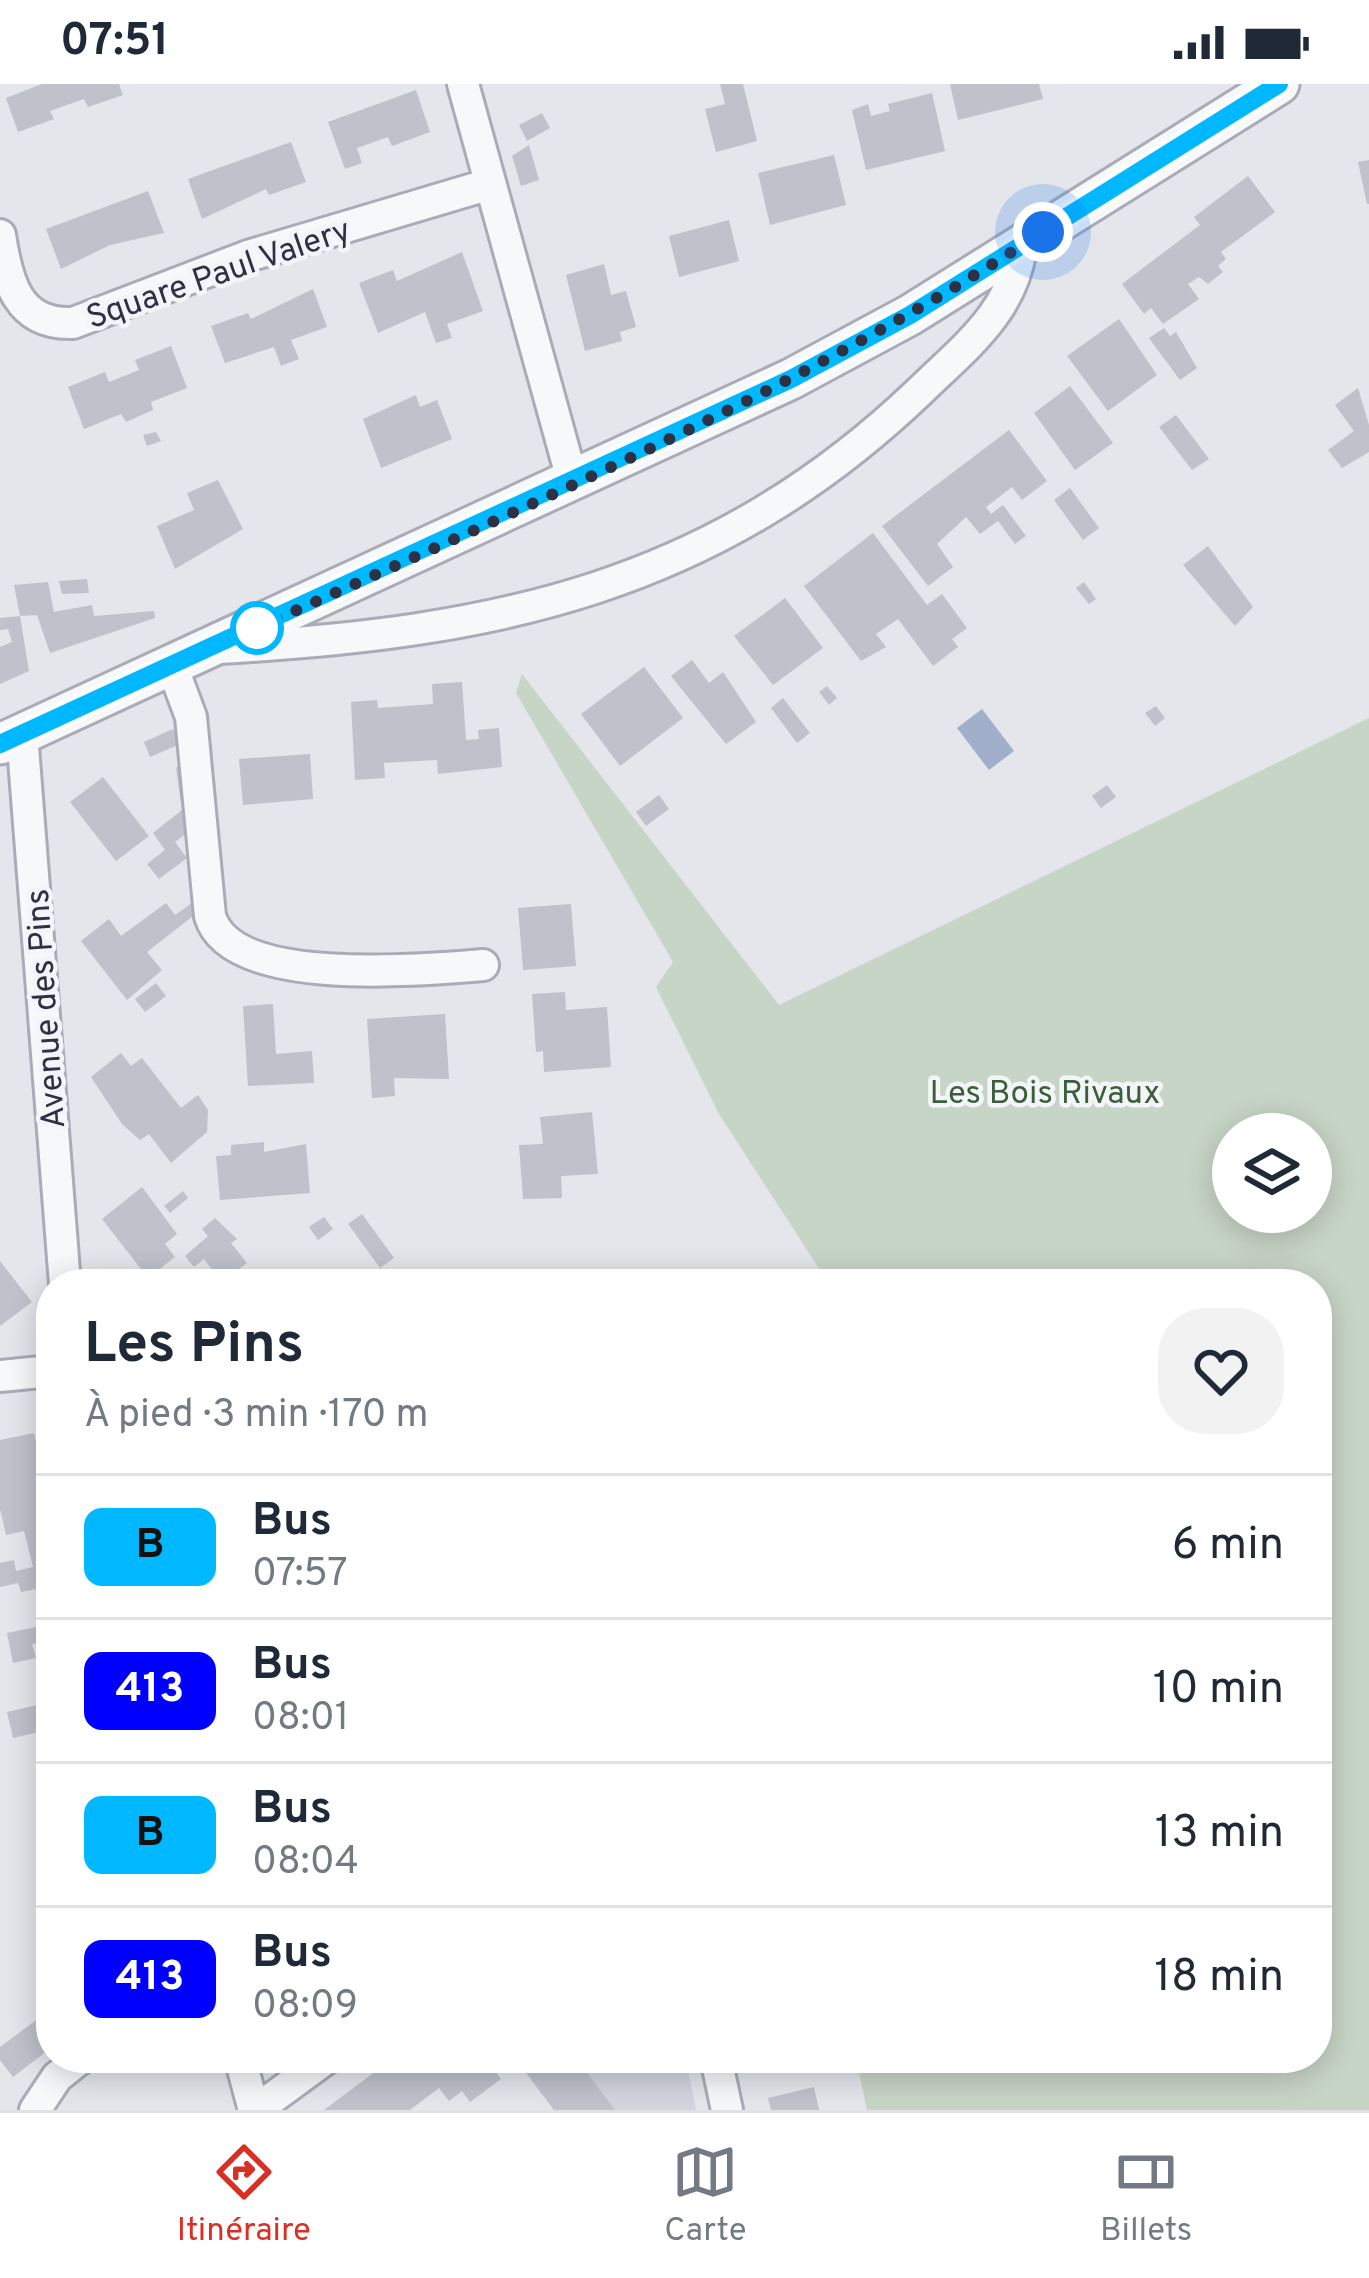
<!DOCTYPE html>
<html lang="fr">
<head>
<meta charset="utf-8">
<style>
  body { margin:0; font-family:Overpass,sans-serif; background:#f2f2f3; color:#1f2937; height:100vh; display:flex; flex-direction:column; font-size:45px; white-space:nowrap }
  * { box-sizing:border-box; margin:0 }
  p { font-size:39px; color:#747a83 }
  .icon { flex:none; width:66px; height:66px; fill:none; stroke:currentColor; stroke-width:2; stroke-linecap:round; stroke-linejoin:round }
  .map { position:relative; flex:1; overflow:hidden }
  .panel { position:absolute; left:36px; top:1185px; width:1296px; height:804px; display:flex; flex-direction:column; background:#fff; border-radius:48px; box-shadow:0 6px 30px #0003 }
  .panel>* { flex:none }
  .badge { padding:0 24px; border-radius:18px; font-size:42px; line-height:78px }
  .tools { position:absolute; left:1212px; top:1029px; display:grid; gap:24px }
  .tools a { display:grid; place-items:center; width:120px; height:120px; border-radius:50%; background:#fff; box-shadow:0 6px 30px #0003; font-size:60px }
  .you { position:absolute; width:60px; height:60px; margin:-30px; border:9px solid #fff; border-radius:50%; background:#1a73e8; box-shadow:0 0 0 18px #1a73e833 }
  .map>.badge { position:absolute; translate:-50% -50%; box-shadow:0 0 0 6px #fff }
  .round { display:grid; place-items:center; flex:none; width:126px; height:126px; border-radius:48px; background:#f2f2f3 }
  .head { display:flex; align-items:center; justify-content:space-between; height:204px; padding:0 48px }
  h1 { font-size:57px; font-weight:700; line-height:90px }
  ul { padding:0; list-style:none }
  li { display:flex; align-items:center; gap:36px; height:144px; padding:0 48px; border-top:3px solid #e0e1e3 }
  li div { flex:1 }
  li b { display:block; font-size:45px }
  li em { font-style:normal }
  li .badge { min-width:132px; font-weight:700; text-align:center }
  .status { display:flex; justify-content:space-between; align-items:center; height:84px; padding:0 60px; background:#fff; direction:ltr }
  .status svg { height:33px; fill:currentColor }
  .dock { display:flex; justify-content:space-around; align-items:center; height:168px; border-top:3px solid #e0e1e3; background:#fff; font-size:33px; color:#747a83 }
  .dock a { display:grid; justify-items:center; gap:6px }
  .dock .on { color:#d93025 }
  .map>svg:first-child { display:block }
</style>
</head>
<body>
<div class="status"><b>07:51</b><svg viewBox="0 0 49 12"><path d="M0 12V9h3v3zM5 12V6h3v6zM10 12V3h3v9zM15 12V0h3v12zM26 1h20v11H26zM47 4h2v5h-2z"/></svg></div>
<div class="map">
<svg width="1369" height="2026" viewBox="0 0 1369 2026">
  <rect width="100%" height="100%" fill="#e4e6ec"/>
  <!-- built -->
  <path fill="#d2d5de" d="M515,1974H686L696,2026H554Z"/>
  <!-- green -->
  <path fill="#c7d5c6" fill-rule="evenodd" d="M522,590L779,921L1369,634V2026H867L856,1974H1317V1200H829L719,1030L656,903L673,878L516,609ZM1233,1050H1311V1128H1233Z"/>
  <!-- water -->
  <path fill="#a1afca" d="M982,625L1014,667L989,686L957,644Z"/>
  <!-- building -->
  <path fill="#bfc1cb" d="M42,0H119L123,11L88,23L84,15L50,27L54,35L18,48L6,14Z
    M720,0H743L757,57L716,68L705,25L725,20Z
    M950,0H1039L1043,15L958,36Z
    M416,6L430,48L392,62L388,53L357,64L362,79L345,85L328,38Z
    M932,9L945,67L866,86L852,26L868,20L871,32L890,27L888,20Z
    M542,29L550,44L527,57L519,41Z
    M291,58L306,98L269,111L266,105L202,135L188,95Z
    M529,61L539,96L521,102L512,72Z
    M834,71L846,121L770,141L758,89Z
    M1369,76V120H1367L1358,78Z
    M1248,92L1275,128L1221,168L1226,175L1218,182L1223,188L1208,200L1199,193L1188,200L1199,215L1163,240L1151,224L1144,230L1122,200L1200,141L1194,133Z
    M148,107L164,149L110,161L61,185L46,145Z
    M729,136L739,177L679,193L669,152Z
    M462,168L483,227L447,240L452,254L436,259L425,228L378,249L359,199L393,186L397,197Z
    M604,180L611,211L626,207L636,243L620,248L622,257L585,267L566,191Z
    M313,205L327,243L291,256L299,275L281,282L274,263L225,279L211,242L248,229L251,235Z
    M1119,235L1157,291L1108,327L1067,272Z
    M1164,244L1170,252L1176,248L1197,284L1180,296L1149,254Z
    M171,262L187,304L151,318L153,326L126,338L121,330L84,345L68,303L105,288L109,298L139,286L135,276Z
    M1070,302L1113,359L1075,386L1034,329Z
    M1358,304L1369,341V368L1342,384L1328,366L1354,347L1335,321Z
    M416,311L420,323L437,316L452,355L381,384L363,335Z
    M1176,331L1209,375L1192,386L1159,343Z
    M1009,346L1047,397L1022,416L1012,403L986,423L991,430L1003,421L1026,452L1015,460L998,437L980,450L966,433L937,460L953,483L928,502L882,442Z
    M156,348L161,357L147,362L143,351Z
    M218,396L243,445L175,485L157,442L194,426L187,409Z
    M1070,404L1099,444L1083,456L1054,416Z
    M873,449L927,521L942,510L967,544L952,555L958,563L933,582L898,535L876,550L886,563L861,577L804,502Z
    M1208,462L1253,523L1235,542L1183,481Z
    M87,495L89,509L62,510L59,497Z
    M48,498L54,528L92,521L94,532L154,527L155,534L50,569L37,531L20,532L14,501Z
    M1084,498L1096,515L1089,520L1076,504Z
    M785,514L823,564L773,601L734,552Z
    M20,532L29,587L0,600V563L12,558L8,545L0,546V534Z
    M692,576L709,599L723,588L756,638L726,660L671,592Z
    M644,583L683,634L620,682L581,630Z
    M462,598L466,656L479,655L478,646L499,644L502,683L438,690L437,676L384,679L385,694L355,696L351,618L377,616L378,624L433,620L432,600Z
    M827,602L837,614L829,621L819,608Z
    M783,614L810,649L797,659L771,624Z
    M1156,622L1165,634L1155,642L1145,629Z
    M173,645L180,660L150,673L144,658Z
    M310,670L313,715L243,721L239,675Z
    M183,678L188,748L175,758L187,774L159,795L147,780L165,766L153,749L182,726L176,684Z
    M103,693L149,752L116,777L70,718Z
    M1107,701L1116,713L1101,724L1092,712Z
    M659,711L669,725L646,742L636,728Z
    M166,819L175,831L192,819L193,832L147,868L162,886L127,916L81,857L109,835L121,852Z
    M571,820L576,882L523,886L518,824Z
    M156,899L166,912L145,928L135,915Z
    M565,908L566,926L607,923L611,983L544,988L543,967L536,968L532,910Z
    M273,920L276,970L312,967L314,999L248,1002L243,922Z
    M445,930L449,995L394,994L395,1012L372,1014L367,935Z
    M121,969L131,982L142,974L181,1024L198,1011L208,1026L207,1048L171,1079L149,1050L140,1056L122,1040L91,993Z
    M592,1028L598,1090L561,1092L562,1114L523,1115L519,1061L543,1060L540,1033Z
    M264,1058V1068L306,1060L310,1109L220,1116L216,1072L231,1071V1061Z
    M142,1103L177,1150L165,1160L175,1173L148,1194L102,1135Z
    M183,1107L188,1114L170,1129L164,1122Z
    M362,1130L394,1174L380,1184L348,1140Z
    M324,1133L333,1145L318,1156L309,1143Z
    M215,1134L237,1155L231,1159L247,1179L221,1198L204,1175L194,1183L185,1172L208,1152L202,1145Z
    M0,1177L32,1218L0,1242Z
    M380,1184L392,1200H358Z
    M34,1349L38,1367L47,1366L51,1386V1502L21,1508L18,1499L0,1503V1479L14,1476L16,1487L33,1483L24,1447L6,1451L0,1425V1356Z
    M51,1540V1556L32,1560L36,1574L13,1579L7,1549Z
    M46,1619L51,1645L13,1654L7,1628Z
    M51,1694V1720L44,1722L39,1697Z
    M51,1925V1964L13,1993L0,1976V1963Z
    M411,1974H486L501,1995L470,2018L462,2007L449,2017L439,2004L410,2026H324L392,1975L398,1984Z
    M515,1974H576L615,2026H554Z
    M818,1974H850L852,1982L821,1989Z
    M814,2003L819,2026H771L768,2014Z"/>
  <g fill="none" stroke-linecap="round" stroke-linejoin="round">
    <!-- minor casing -->
    <g stroke="#a9acb6" stroke-width="36">
      <path id="minor" d="M463,0L573,399
        M0,151C7,197 17,241 73,239L248,172L490,100
        M219,564C495,549 714,504 920,307C965,263 1013,228 1021,163
        M172,582L191,633L210,832C231,904 422,886 483,881
        M22,650L65,1200
        M0,1292L51,1287
        M240,1974L254,2026
        M716,1974L727,2026
        M35,2026L57,1993L81,1974
        M256,2026L327,1974"/>
    </g>
    <!-- tertiary casing -->
    <g stroke="#a9acb6" stroke-width="45">
      <path id="tertiary" d="M0,660L791,295L910,231L1279,0"/>
    </g>
    <!-- minor -->
    <use href="#minor" stroke="#f7f8fa" stroke-width="30"/>
    <!-- tertiary -->
    <use href="#tertiary" stroke="#f7f8fa" stroke-width="39"/>
  </g>
  <g fill="none" stroke-linecap="round" stroke-linejoin="round">
    <!-- line casing -->
    <g stroke="#fff" stroke-width="27">
      <path id="line" d="M0,660L791,295L910,231L1279,0"/>
    </g>
    <!-- line -->
    <use href="#line" stroke="#00b8ff" stroke-width="18"/>
    <!-- walk -->
    <path stroke="#2c3144" stroke-width="12" stroke-dasharray="0 21.6" d="M257,544C524,423 797,308 1043,148"/>
  </g>
  <!-- markers -->
  <circle fill="#fff" stroke="#00b8ff" stroke-width="6" cx="257" cy="544" r="24"/>
  <g text-anchor="middle" stroke-width="9" stroke-linejoin="round" paint-order="stroke">
    <!-- street labels -->
    <g font-size="33" fill="#2c3144" stroke="#f4f5f9">
      <text transform="translate(218 188) rotate(-19)" y="12">Square Paul Valery</text>
      <text transform="translate(44 925) rotate(-94)" y="12">Avenue des Pins</text>
    </g>
    <!-- park labels -->
    <g font-size="33" fill="#3b5f3a" stroke="#f4f5f9">
      <text x="1045" y="1019">Les Bois Rivaux</text>
    </g>
  </g>
</svg>
<div class="tools">
<a><svg class="icon" aria-label="layers" viewBox="0 0 24 24"><path d="M12 4l9 5-9 5-9-5zM3 14l9 5 9-5"/></svg></a>
</div>
<div class="you" style="left:1043px;top:148px"></div>
<section class="panel">
<div class="head"><div><h1>Les Pins</h1><p>À pied · 3 min · 170 m</p></div><a class="round"><svg class="icon" aria-label="heart" viewBox="0 0 24 24"><path d="M12 20l-8-8c-3-5 5-10 8-4 3-6 11-1 8 4z"/></svg></a></div>
<ul>
<li><span class="badge" style="background:#00b8ff;color:#111">B</span><div><b>Bus</b><p>07:57</p></div><em>6 min</em></li>
<li><span class="badge" style="background:#00f;color:#fff">413</span><div><b>Bus</b><p>08:01</p></div><em>10 min</em></li>
<li><span class="badge" style="background:#00b8ff;color:#111">B</span><div><b>Bus</b><p>08:04</p></div><em>13 min</em></li>
<li><span class="badge" style="background:#00f;color:#fff">413</span><div><b>Bus</b><p>08:09</p></div><em>18 min</em></li>
</ul>
</section>
</div>
<nav class="dock">
<a class="on"><svg class="icon" aria-label="directions" viewBox="0 0 24 24"><path d="M12 3l9 9-9 9-9-9zM9 14v-3h6M13 9l2 2-2 2"/></svg>Itinéraire</a>
<a><svg class="icon" aria-label="map" viewBox="0 0 24 24"><path d="M3 6l6-2 6 2 6-2v14l-6 2-6-2-6 2zM9 4v14M15 6v14"/></svg>Carte</a>
<a><svg class="icon" aria-label="tickets" viewBox="0 0 24 24"><path d="M3 7h18v10H3zM15 7v10"/></svg>Billets</a>
</nav>
</body>
</html>
